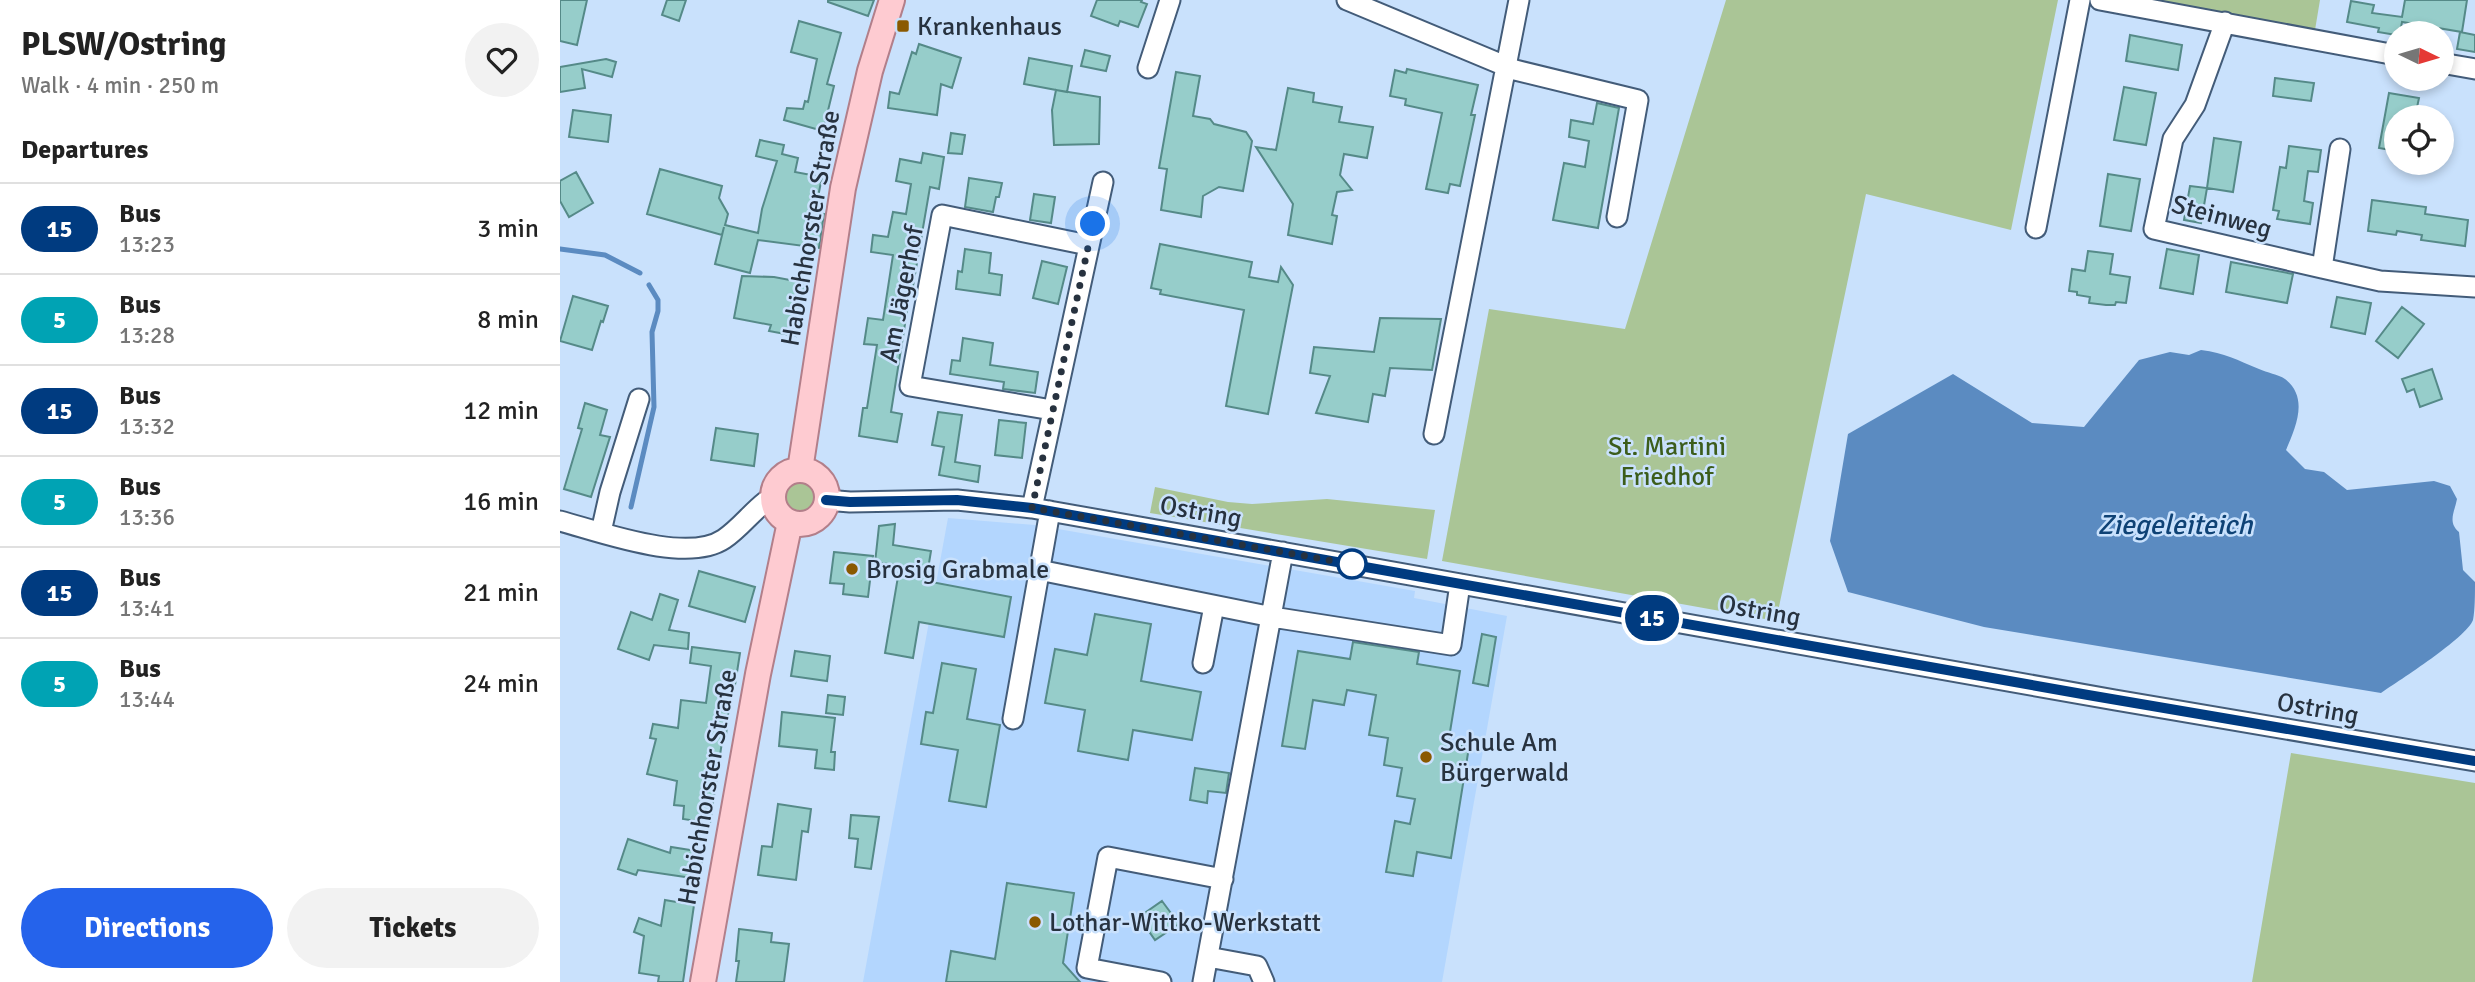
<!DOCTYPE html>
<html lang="en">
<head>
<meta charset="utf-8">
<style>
  body { margin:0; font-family:Signika,sans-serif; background:#f2f2f2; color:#222; height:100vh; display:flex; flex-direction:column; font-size:26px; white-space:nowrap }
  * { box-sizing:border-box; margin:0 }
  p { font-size:23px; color:#767676 }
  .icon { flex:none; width:38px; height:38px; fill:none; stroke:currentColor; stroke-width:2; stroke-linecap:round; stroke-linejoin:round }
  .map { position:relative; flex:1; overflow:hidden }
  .drawer { display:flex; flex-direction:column; background:#fff; width:560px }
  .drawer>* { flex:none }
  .badge { padding:0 14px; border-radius:23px; font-size:24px; line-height:46px }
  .needle { width:46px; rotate:95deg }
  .controls { position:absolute; left:1824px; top:21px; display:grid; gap:14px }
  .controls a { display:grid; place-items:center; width:70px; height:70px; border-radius:50%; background:#fff; box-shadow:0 4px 10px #0003; font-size:35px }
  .you { position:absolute; width:35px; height:35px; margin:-18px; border:5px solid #fff; border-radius:50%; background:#1a73e8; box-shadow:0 0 0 10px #1a73e833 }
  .map>.badge { position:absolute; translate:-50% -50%; box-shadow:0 0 0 4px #fff }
  h2 { padding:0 21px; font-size:26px; line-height:63px }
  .round { display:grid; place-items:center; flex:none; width:74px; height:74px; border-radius:37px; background:#f2f2f2 }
  .headline { display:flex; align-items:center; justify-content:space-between; height:119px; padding:0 21px }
  h1 { font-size:33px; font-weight:800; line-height:52px }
  .cta { display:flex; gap:14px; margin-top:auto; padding:14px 21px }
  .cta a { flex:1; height:80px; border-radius:42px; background:#2563eb; color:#fff; font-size:28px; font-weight:800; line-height:80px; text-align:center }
  .cta a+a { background:#f2f2f2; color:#222 }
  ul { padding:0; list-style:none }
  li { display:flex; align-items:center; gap:21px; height:91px; padding:0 21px; border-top:2px solid #e0e0e0 }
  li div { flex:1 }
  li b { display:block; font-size:26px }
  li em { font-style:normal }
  li .badge { min-width:77px; font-weight:700; text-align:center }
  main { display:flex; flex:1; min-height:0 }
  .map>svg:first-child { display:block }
</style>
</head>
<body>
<main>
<section class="drawer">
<div class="headline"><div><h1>PLSW/Ostring</h1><p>Walk · 4 min · 250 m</p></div><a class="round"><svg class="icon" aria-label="heart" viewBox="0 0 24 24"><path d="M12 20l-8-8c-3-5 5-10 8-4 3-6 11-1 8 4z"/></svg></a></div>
<h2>Departures</h2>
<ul>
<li><span class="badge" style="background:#003b80;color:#fff">15</span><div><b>Bus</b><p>13:23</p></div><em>3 min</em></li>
<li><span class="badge" style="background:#00a3b4;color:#fff">5</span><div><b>Bus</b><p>13:28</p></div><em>8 min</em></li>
<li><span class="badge" style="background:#003b80;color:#fff">15</span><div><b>Bus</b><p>13:32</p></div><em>12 min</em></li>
<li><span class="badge" style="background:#00a3b4;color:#fff">5</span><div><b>Bus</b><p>13:36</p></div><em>16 min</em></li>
<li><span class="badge" style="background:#003b80;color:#fff">15</span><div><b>Bus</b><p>13:41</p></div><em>21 min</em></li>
<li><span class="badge" style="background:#00a3b4;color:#fff">5</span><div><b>Bus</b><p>13:44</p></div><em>24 min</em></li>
</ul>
<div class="cta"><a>Directions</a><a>Tickets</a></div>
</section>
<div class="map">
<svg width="1915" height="982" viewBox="0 0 1915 982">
  <rect width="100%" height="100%" fill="#c9e1fc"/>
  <!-- built -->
  <path fill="#b3d6fe" d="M388,518L475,525L855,591L854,598L947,616L882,982H303Z"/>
  <!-- green -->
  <path fill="#aac596" d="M1166,0H1498L1451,230L1306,194L1216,621L882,561L929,309L1065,329Z
    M1586,0H1760L1755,30Z
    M226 497a14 14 0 1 1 28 0a14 14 0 1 1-28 0Z
    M595,487L668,502L692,504L767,499L875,510L867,559L590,513Z
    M1731,753L1915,783V982H1692Z"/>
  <!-- water -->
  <path fill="#5b8bc1" d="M1641,350C1665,353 1677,360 1699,369C1707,373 1718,374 1725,379C1749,398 1736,426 1726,450L1745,469L1764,472L1787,490L1874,481L1890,486L1897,499C1895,511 1887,522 1899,532L1903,570L1915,582C1915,593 1915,610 1913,620C1906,638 1840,680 1821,693L1424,627L1288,592L1270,541L1288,434L1393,374L1472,423L1524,427L1579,360L1610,352L1629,355Z"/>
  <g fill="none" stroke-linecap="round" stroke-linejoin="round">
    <!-- stream -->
    <path stroke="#5b8bc1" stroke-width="5" d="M0,249L45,255L80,273
      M71,507L94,407L92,332L98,311V300L89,285"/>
  </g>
  <!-- building -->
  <path fill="#96cdca" stroke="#558a88" stroke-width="2" d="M0,0H27L17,45L0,41Z
    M107,0H126L119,21L102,15Z
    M268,0H314L308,16L268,2Z
    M537,0H582L581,2L587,4L578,27L560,21L558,26L531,16Z
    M1845,0H1907L1902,32L1842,22L1840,33L1836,35L1818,32L1819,28L1787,22L1791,1L1814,5L1812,13L1842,17Z
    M239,21L281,33L267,84L274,86L263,131L224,120L227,108L243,109L245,101L248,102L257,59L231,52Z
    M1900,32L1915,35V52L1897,49Z
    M1570,35L1622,45L1618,70L1566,61Z
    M359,44L401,58L392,88L381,84L377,115L328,108L330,92L339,94L352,52L356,54Z
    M525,50L550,56L546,71L521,66Z
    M469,58L512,66L507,92L464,84Z
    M46,59L56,62L52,77L22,69L25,88L0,92V67Z
    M847,69L918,85L911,115H915L900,186L890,184L888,193L866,189L882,113L845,105L846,99L830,96L835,70L846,73Z
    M616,72L640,76L633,116L650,119L654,124L686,132L692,141L683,191L659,187L643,196L641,217L601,210L607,169L599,168Z
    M1715,78L1754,83L1751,101L1713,96Z
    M1564,87L1596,93L1586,145L1554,140Z
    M728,88L754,93L753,102L782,107L779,122L813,127L807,158L784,154L780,175L792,190L777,192L772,215L777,216L772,244L728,235L733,204L696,147L716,150Z
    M496,90L540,97L539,144L494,145L492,110Z
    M1829,93L1859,98L1855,117H1836V151L1819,148Z
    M1037,103L1059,108L1038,228L993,220L1004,163L1025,167L1029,141L1009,137L1011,120L1033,124Z
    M13,110L51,115L48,142L9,137Z
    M391,133L405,135L402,154L388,153Z
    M1654,138L1681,142L1673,192L1647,188Z
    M200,140L224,145L222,154L238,158L235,172L262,177L255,212L264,214L259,248L198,240L190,273L155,264L164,227L162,235L87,214L100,169L162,186L159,198L168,214L165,225L198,233L202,209L217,161L196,156Z
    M1729,146L1761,150L1758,172L1748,171L1744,201L1753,203L1750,224L1717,219L1719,211L1713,210L1720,167L1726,168Z
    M363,153L384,157L379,189L370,187L353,286H351L331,412L342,414L337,442L299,436L303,408H307L317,345L304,344L308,318L323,320L333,255L311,252L313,235L328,237L333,212L346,214L351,184L336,181L340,159L361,163Z
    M16,172L33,203L9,217L0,201V181Z
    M1548,174L1580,179L1571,231L1540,226Z
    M409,178L442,183L439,197H436L433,212L405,207Z
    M1630,186L1647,188L1641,223L1624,220Z
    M474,194L495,197L491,223L470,220Z
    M1812,200L1866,207L1865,214L1908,220L1905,246L1861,240L1862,235L1837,231L1836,235L1808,231Z
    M600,244L692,262L689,277L718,282L721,267L733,285L708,414L666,406L684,310L600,294L601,290L591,288Z
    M405,249L431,253L429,273L442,275L440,295L396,289L398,271L402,272Z
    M1607,249L1639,255L1633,294L1600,288Z
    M1528,251L1553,254L1550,274L1570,277L1566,303L1556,302L1555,305H1546L1529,303L1530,297L1517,295V292L1509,291L1512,269L1525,271Z
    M482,261L507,267L498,304L473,298Z
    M1671,262L1733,274L1727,303L1666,292Z
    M182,276L214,277L246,283L236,336L209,331L211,325L174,318Z
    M13,296L48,306L43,322L41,321L32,350L0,341Z
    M1777,297L1811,303L1805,334L1771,327Z
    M1842,307L1864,324L1838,358L1816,341Z
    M820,318L881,319L872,370L830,368L825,396L813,394L808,422L756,413L770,376L750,373L754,347L814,352Z
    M403,338L433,343L430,365L478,372L475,393L443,389L444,382L390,374L392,360L400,361Z
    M1872,369L1882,399L1860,407L1854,389L1847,392L1842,379Z
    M25,403L47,410L40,435L50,437L31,497L4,489L22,429L18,428Z
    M378,412L402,415L395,462L420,466L418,482L379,475L384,447L372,445Z
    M439,420L466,423L462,458L435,455Z
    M156,428L198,434L194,466L151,460Z
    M335,524L333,545L371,551L366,581L451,597L444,637L359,622L353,658L325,653L340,565L315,563L319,526Z
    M274,552L313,556L308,597L283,594L284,584L270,583Z
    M139,571L195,587L185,622L129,606Z
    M100,594L118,600L109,630L129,633L128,649L94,645L89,660L58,649L71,612L92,620Z
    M535,614L591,624L581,681L641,692L632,740L573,730L568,760L518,751L525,710L485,703L495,649L527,655Z
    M922,634L936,637L928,686L913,683Z
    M793,642L859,652L857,664L900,671L888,744L909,747L891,858L857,852L853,876L826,872L835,821L850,824L855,799L837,796L842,768L824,765L828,738L809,735L816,695L787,690L784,705L753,700L745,749L722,746L738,651L790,659Z
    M132,647L180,653L175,685H171L166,735H163L150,823L123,819L124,806L114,805L117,781L87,774L96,739L90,738L93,724L118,728L121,700L146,703L151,666L130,663Z
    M235,651L270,656L267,681L231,676Z
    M382,663L416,669L407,719L440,725L426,807L389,801L398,750L361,744L366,712L373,713Z
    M268,695L285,697L283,715L266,713Z
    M222,712L275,718L271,752H275L274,770L255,768L257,750L219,746Z
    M635,768L669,773L666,793L648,791L647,803L630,800Z
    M218,804L251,809L248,832L242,831L236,880L198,875L202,846L212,847Z
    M291,815L319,817L311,869L295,867L298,839L289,838Z
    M68,839L110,853L111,847L143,852L139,879L78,870L76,875L58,869Z
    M447,883L514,893L503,963L520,982H386L391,951L435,959Z
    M105,900L134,905L123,982H98L99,976L79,973L84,936L74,932L79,918L101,926Z
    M602,901L619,924L595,940L579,917Z
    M179,929L212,933L211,942L229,944L224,982H176L179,961H176Z"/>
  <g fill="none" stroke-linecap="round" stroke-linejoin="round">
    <!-- minor casing -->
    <g stroke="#435c79" stroke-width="23">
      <path id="minor" d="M787,0L955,70L1078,100L1057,217
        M1540,0L1836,55
        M1665,22L1635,105L1613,139L1594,229L1762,268
        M1881,63L1915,69
        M588,68L610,0
        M1780,149L1762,268L1820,281L1915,287
        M1476,228L1520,0
        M492,410L350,386L382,215L528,245
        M874,434L959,0
        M266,500L290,502L397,500L472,508L1555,700L1915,761
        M472,508L543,182
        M0,521C41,532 127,564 164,539C179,529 191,513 205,502L213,500
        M41,532L50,492L79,399
        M479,570L712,617L891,645L900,584
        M643,663L654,606
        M453,719L490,511
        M648,957L697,966L704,982
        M601,982L527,968L548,857L663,879
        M643,982L723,552"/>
    </g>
    <!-- major casing -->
    <g stroke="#b27f8a" stroke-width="28">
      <path id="major" d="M240,470L283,188L310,71L332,0
        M213 497a27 27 0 1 1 54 0a27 27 0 1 1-54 0Z
        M143,982L198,674L230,522"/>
    </g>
    <!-- minor -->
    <use href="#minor" stroke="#fff" stroke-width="19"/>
    <!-- major -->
    <use href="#major" stroke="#fecbd1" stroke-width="24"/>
  </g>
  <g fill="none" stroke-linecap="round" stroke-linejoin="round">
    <!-- line casing -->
    <g stroke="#fff" stroke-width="16">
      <path id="line" d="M266,500L290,502L397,500L472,508L1528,695L1915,761"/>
    </g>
    <!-- line -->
    <use href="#line" stroke="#003b80" stroke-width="10"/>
    <!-- walk -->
    <path stroke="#27323f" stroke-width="7" stroke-dasharray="0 12.6" d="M533,224L472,508L802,566L792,564"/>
  </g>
  <!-- markers -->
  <g fill="#8a5901" stroke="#c9e1fc" stroke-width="2.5">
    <rect x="336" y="19" width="14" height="14" rx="3.5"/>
    <circle cx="292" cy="569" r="7"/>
    <circle cx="866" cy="757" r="7"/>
    <circle cx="475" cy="922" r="7"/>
  </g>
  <circle fill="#fff" stroke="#003b80" stroke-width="3.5" cx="792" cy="564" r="14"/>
  <g text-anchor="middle" stroke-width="5" stroke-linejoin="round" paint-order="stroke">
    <!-- poi labels -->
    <g font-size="26" fill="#27323f" stroke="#c9e1fc" text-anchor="start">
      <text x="357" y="35">Krankenhaus</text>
      <text x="306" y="578">Brosig Grabmale</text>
      <text x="880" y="751">Schule Am<tspan x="880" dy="30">Bürgerwald</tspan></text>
      <text x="489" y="931">Lothar-Wittko-Werkstatt</text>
    </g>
    <!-- street labels -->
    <g font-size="26" fill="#27323f" stroke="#c9e1fc">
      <text transform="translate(1662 216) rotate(15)" y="9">Steinweg</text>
      <text transform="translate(250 228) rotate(-80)" y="9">Habichhorster Straße</text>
      <text transform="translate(341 294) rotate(-79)" y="9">Am Jägerhof</text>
      <text transform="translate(641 511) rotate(10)" y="9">Ostring</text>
      <text transform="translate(1200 610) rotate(10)" y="9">Ostring</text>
      <text transform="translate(1758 708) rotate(10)" y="9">Ostring</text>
      <text transform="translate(147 787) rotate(-80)" y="9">Habichhorster Straße</text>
    </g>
    <!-- park labels -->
    <g font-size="26" fill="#3c5d1b" stroke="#c9e1fc">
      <text x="1107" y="455">St. Martini<tspan x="1107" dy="30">Friedhof</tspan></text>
    </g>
    <!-- water labels -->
    <g font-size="28" font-style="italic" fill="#0e4275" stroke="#c9e1fc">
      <text x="1615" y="534">Ziegeleiteich</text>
    </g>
  </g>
</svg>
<div class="controls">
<a><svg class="needle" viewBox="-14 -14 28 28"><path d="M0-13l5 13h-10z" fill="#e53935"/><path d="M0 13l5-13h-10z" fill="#767676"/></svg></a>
<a><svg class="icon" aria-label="locate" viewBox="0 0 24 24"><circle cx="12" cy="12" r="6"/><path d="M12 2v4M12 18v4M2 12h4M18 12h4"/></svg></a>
</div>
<div class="you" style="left:533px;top:224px"></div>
<b class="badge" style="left:1092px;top:618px;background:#003b80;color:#fff">15</b>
</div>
</main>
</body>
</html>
